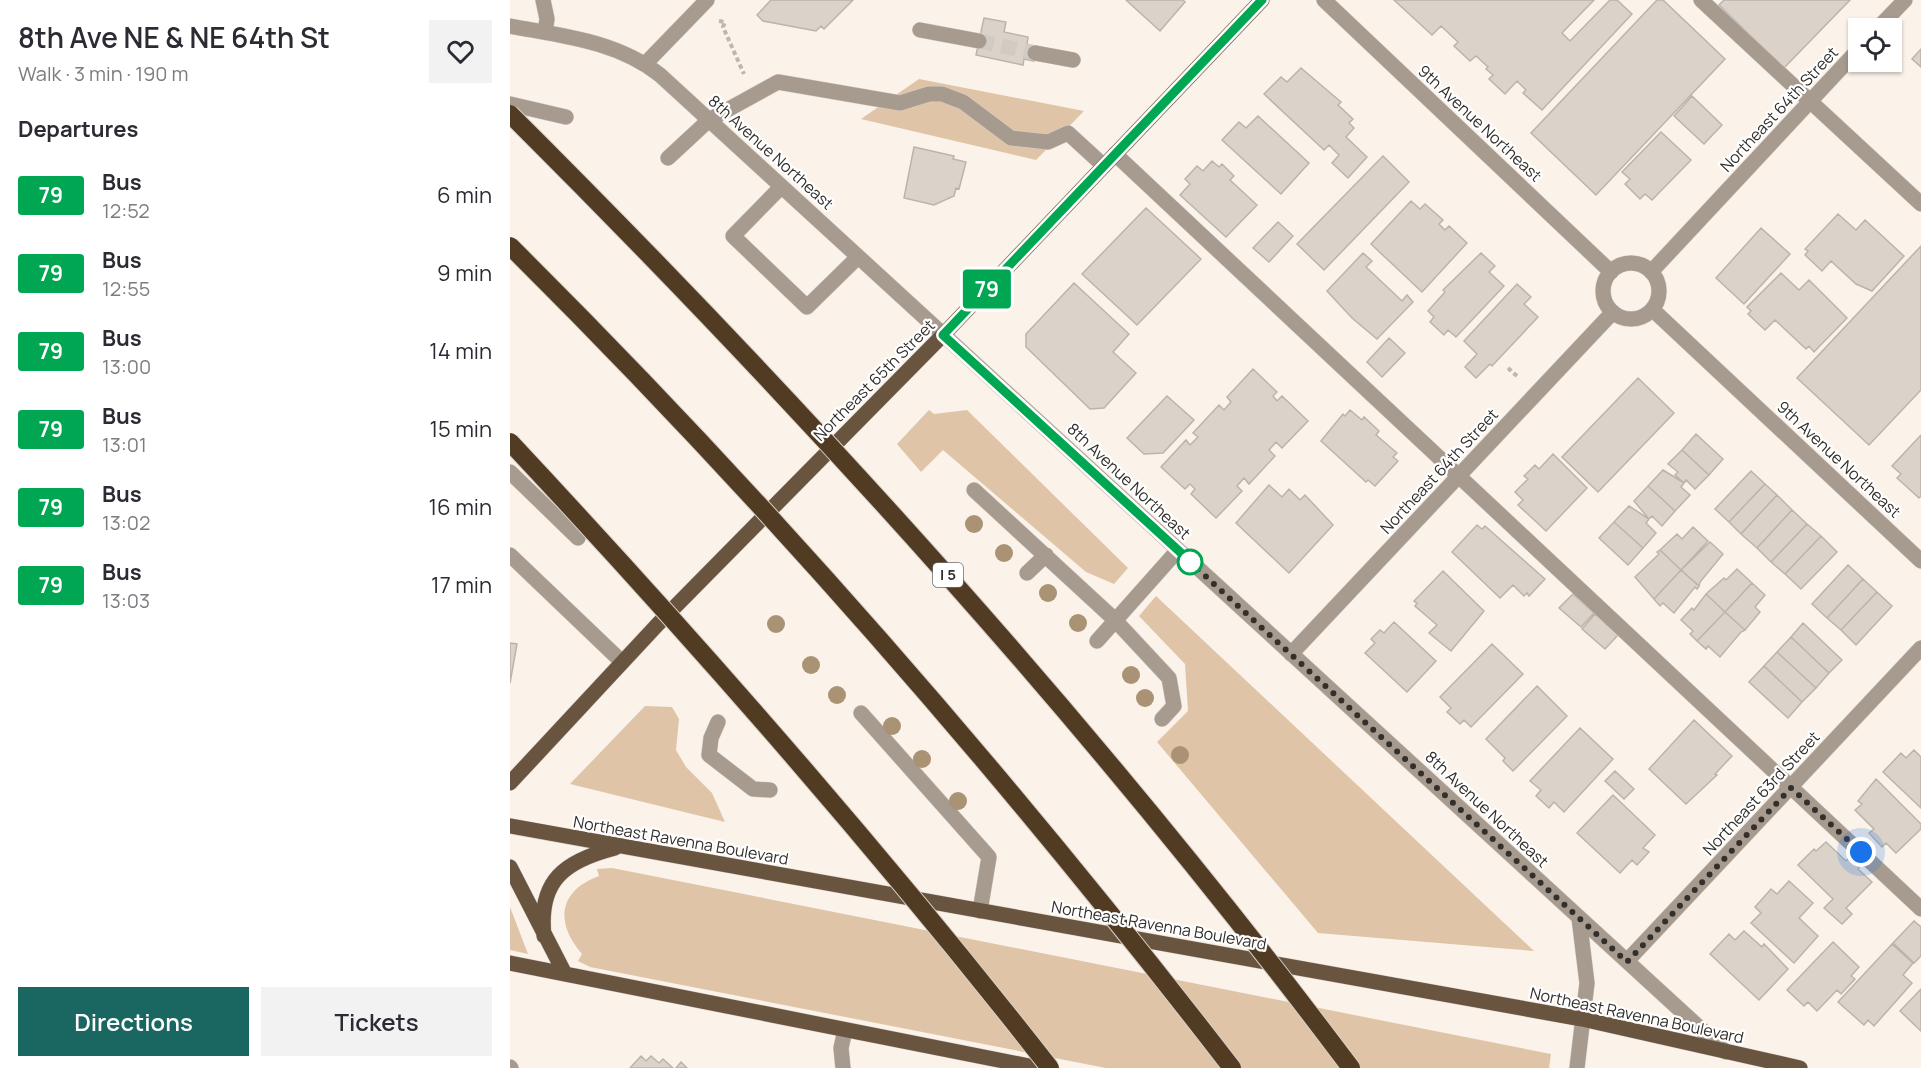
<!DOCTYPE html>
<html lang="en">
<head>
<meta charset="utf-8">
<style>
  body { margin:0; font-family:Manrope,sans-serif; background:#f2f2f3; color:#2b2b33; height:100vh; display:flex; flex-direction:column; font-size:22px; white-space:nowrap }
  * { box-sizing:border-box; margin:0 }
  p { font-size:20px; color:#7c7c81 }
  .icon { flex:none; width:33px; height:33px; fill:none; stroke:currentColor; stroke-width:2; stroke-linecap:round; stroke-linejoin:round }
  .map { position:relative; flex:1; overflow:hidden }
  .panel { display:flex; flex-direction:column; background:#fff; width:510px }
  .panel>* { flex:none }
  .badge { padding:0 12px; border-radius:4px; font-size:21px; line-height:39px }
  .fabs { position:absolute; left:1338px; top:18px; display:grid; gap:12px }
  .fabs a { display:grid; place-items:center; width:54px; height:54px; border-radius:0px; background:#fff; box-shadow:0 2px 4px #0004; font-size:30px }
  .you { position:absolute; width:30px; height:30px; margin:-15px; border:4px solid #fff; border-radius:50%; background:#1a73e8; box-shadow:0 0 0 9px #1a73e833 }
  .map>.badge { position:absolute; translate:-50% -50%; box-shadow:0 0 0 3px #fff }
  h2 { padding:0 18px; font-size:22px; line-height:54px }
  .round { display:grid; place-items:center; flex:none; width:63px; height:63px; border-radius:0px; background:#f2f2f3 }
  .overview { display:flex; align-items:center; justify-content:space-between; height:102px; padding:0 18px }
  h1 { font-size:28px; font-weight:600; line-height:45px }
  .cta { display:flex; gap:12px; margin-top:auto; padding:12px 18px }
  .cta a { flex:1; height:69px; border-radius:0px; background:#1a6661; color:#fff; font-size:24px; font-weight:600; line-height:69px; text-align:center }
  .cta a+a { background:#f2f2f3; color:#2b2b33 }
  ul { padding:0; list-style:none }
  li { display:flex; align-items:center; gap:18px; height:78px; padding:0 18px }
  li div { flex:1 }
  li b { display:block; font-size:22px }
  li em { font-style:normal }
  li .badge { min-width:66px; font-weight:700; text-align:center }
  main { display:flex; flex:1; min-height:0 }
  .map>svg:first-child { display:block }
</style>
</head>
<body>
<main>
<section class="panel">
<div class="overview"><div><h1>8th Ave NE &amp; NE 64th St</h1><p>Walk · 3 min · 190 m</p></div><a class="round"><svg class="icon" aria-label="heart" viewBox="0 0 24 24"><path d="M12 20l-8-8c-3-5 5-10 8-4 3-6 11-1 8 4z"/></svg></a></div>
<h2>Departures</h2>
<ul>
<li><span class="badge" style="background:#00a651;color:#fff">79</span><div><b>Bus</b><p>12:52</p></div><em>6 min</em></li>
<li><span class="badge" style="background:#00a651;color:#fff">79</span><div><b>Bus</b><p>12:55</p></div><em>9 min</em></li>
<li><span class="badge" style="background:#00a651;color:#fff">79</span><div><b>Bus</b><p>13:00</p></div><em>14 min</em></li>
<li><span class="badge" style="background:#00a651;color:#fff">79</span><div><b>Bus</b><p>13:01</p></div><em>15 min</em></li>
<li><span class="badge" style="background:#00a651;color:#fff">79</span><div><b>Bus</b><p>13:02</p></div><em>16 min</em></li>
<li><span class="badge" style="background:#00a651;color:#fff">79</span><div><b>Bus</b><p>13:03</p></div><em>17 min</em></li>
</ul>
<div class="cta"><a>Directions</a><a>Tickets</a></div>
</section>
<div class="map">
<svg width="1411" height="1068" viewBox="0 0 1411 1068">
  <rect width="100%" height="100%" fill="#fbf2e9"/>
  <!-- green -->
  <path fill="#dfc4a8" d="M409,79L574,111L526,160L351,119Z
    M419,410L424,414L457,410L618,568L604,584L576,572L433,450L411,472L387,444Z
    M646,596L1024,951L808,933L647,742L678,711L675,664L629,616Z
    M135,706L162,707L169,719L166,750L176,767L202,793L215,822L60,784Z
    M102,868L1041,1054L1039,1068H596L80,967L68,961L72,954C45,923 48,891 89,876L87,869Z
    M0,907L18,954L0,950Z"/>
  <!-- building -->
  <path fill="#dbd3ca" stroke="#bcb4ab" stroke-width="1.5" d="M261,0H343L314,29L311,26L306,31L253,21L247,15Z
    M616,0H673L675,2L650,31Z
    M884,0H1084L1052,33L1060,41L1100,0H1107L1122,14L1032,110L1013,93L1016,90L1007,81L995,94L979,79L983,75L976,69L978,67L966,56L960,61L944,46L948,42L931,26L922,35Z
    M1147,0H1153L1215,59L1086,195L1021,133Z
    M1214,0H1340L1274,68L1209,5Z
    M474,18L496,22L494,32L518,37L517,45L527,46L524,61L514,59L513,65L466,55Z
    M1411,49V67L1402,59Z
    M791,68L831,102L828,105L843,119L839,123L844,128L836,137L857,157L838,178L822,163L829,155L819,145L814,150L754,94L771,77L777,82Z
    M1182,96L1212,125L1194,144L1164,116Z
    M748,116L799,163L771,194L712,140L729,122L736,128Z
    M1151,132L1181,160L1142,200L1135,194L1130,199L1115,184L1120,179L1112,172Z
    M404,147L444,156L443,159L456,162L449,189L446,188L444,196L424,205L394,198Z
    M873,156L899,182L814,270L787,244Z
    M702,161L709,167L712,164L724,176L720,180L747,205L716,237L670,195L680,184L675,179L687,166L693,171Z
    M901,201L910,209L915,204L933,220L929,224L935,230L939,226L957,243L912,292L861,244Z
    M636,208L691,259L627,325L572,274Z
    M1328,214L1346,230L1355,220L1394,256L1362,291L1346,284L1321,261L1312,271L1295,255L1298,251L1295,249Z
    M768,222L783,236L759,262L743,248Z
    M1251,228L1280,254L1234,304L1206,278Z
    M1411,246V390L1359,445L1287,378Z
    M853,253L862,261L856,267L892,301L897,295L903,302L867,339L842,318L817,291Z
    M971,253L985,266L979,272L994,286L946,337L938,330L934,335L920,322L924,317L918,311L935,292L933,290Z
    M1271,273L1289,290L1299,280L1337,318L1304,352L1299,346L1296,349L1265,320L1255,330L1238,314L1241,311L1237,307Z
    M564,283L619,334L603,352L626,373L594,408L580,409L516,347V334Z
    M1007,284L1021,297L1014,304L1028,317L982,366L980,364L966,378L955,367L967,354L954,341Z
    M879,338L895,353L872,377L857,362Z
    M743,369L767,392L763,396L767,401L772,396L798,421L772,448L766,442L759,450L765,456L739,484L734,478L727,486L732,491L706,518L681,494L685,489L680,484L675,489L651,467L676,440L680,445L688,437L683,433L709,405L714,410L721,402L717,397Z
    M1128,378L1164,413L1088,492L1052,457Z
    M657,396L684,420L653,453L634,454L617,438Z
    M840,410L852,420L854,417L869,431L866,435L887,453L883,457L888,461L865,486L858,480L856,482L811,441L833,414L835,416Z
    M1186,434L1213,459L1199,475L1172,450Z
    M1411,435V496L1409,498L1387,478L1391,474L1382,466Z
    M1172,450L1199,475L1185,489L1176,480L1174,483L1165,475L1168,472L1158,464Z
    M1043,454L1077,488L1036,531L1008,505L1013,500L1005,492L1018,479L1014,476L1025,465L1029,469Z
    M1153,470L1174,483L1171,487L1180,495L1165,511L1138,486Z
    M1241,471L1255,484L1219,522L1205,509Z
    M1255,484L1267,495L1231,534L1219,522Z
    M759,485L772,497L779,489L790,500L795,495L823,525L779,573L726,523Z
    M1138,486L1165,511L1152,526L1142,516L1139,519L1124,501Z
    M1267,495L1282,510L1247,548L1231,534Z
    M1119,506L1139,519L1136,523L1146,533L1133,548L1104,522Z
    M1282,510L1297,524L1261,562L1247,548Z
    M1104,522L1133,548L1118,565L1089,538Z
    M1297,524L1311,536L1275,574L1261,562Z
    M967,525L972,529L975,526L1035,579L1019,596L1017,593L1014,596L1003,585L990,598L942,552Z
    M1183,527L1198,541L1171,570L1150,550L1167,534L1172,539Z
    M1311,536L1327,552L1291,589L1275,574Z
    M1200,542L1213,554L1190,582L1189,586L1171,570Z
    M1150,550L1171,570L1144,599L1125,577L1149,554L1147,552Z
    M1338,565L1353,579L1317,618L1302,604Z
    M1227,569L1242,583L1215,612L1196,594L1214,578L1216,580Z
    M1171,570L1189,586L1187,589L1185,587L1164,613L1153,603L1150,606L1144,599Z
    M933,571L974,611L941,651L919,633L927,625L905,606L907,603L904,601Z
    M1353,579L1367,592L1331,630L1317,618Z
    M1242,583L1255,595L1245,607L1250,612L1235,630L1215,612Z
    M1367,592L1382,606L1346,645L1331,630Z
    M1063,594L1084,613L1071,627L1049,608Z
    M1196,594L1215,612L1187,641L1180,634L1183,631L1171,620L1182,608L1184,610Z
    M1215,612L1235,630L1231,632L1210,657L1198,646L1196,649L1187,641Z
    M1085,614L1108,635L1095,649L1072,629Z
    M884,622L926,661L897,692L855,653L865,643L861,639L870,630L874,633Z
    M1293,623L1332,660L1319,673L1281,637Z
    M1281,637L1319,673L1306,688L1267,652Z
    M0,643L7,644L0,683Z
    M982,644L1013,674L961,727L954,720L950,724L937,712L941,708L930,697Z
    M1267,652L1306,688L1292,702L1254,666Z
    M1254,666L1292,702L1278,718L1239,682Z
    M1027,686L1057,716L1003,771L993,761L995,758L976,739Z
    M1184,720L1222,756L1205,774L1207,775L1176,804L1139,769Z
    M1070,728L1103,759L1054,812L1044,802L1039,808L1026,796L1031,790L1020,781Z
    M1404,750L1411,757V808L1373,772L1391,753L1396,758Z
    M1105,771L1124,789L1114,799L1095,781Z
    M1366,779L1411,824V829L1386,853L1376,843L1372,847L1359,833L1364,829L1345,810L1352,804L1348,801Z
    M1103,795L1145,835L1133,848L1139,852L1127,865L1122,860L1110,873L1067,833Z
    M1316,842L1336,861L1340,856L1350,866L1348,869L1362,882L1336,908L1342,914L1332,924L1314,908L1323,899L1288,865L1304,849L1306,851Z
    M1279,881L1303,903L1289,918L1308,936L1284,963L1241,923L1251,913L1245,907L1261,889L1267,894Z
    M1404,921L1411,927V956L1404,963L1383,943Z
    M1234,931L1252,947L1254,944L1278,969L1249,1000L1200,954L1219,934L1225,940Z
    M1323,942L1349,967L1341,976L1345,979L1331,994L1327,990L1307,1011L1298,1002L1294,1006L1277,990Z
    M1382,944L1403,963L1393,975L1402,983L1364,1026L1358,1020L1354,1025L1328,1002Z
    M1411,989V1031L1390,1011Z
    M131,1056L136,1061L141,1056L149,1063L153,1059L163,1068H120Z
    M171,1062L177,1068H166Z"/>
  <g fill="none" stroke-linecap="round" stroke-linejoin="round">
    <!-- minor-tunnel -->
    <path stroke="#d3cbc3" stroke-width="15" stroke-dasharray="15 8" stroke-linecap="butt" d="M469,41L525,53"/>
    <!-- minor casing -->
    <g stroke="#d7cfc7" stroke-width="16">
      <path id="minor" d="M33,0L37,19L35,32
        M814,0L1101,272
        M1191,0L1411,204
        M0,26C53,36 107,41 150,75L1216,1052
        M1368,28L1395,0
        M410,30L469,41
        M525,53L563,60
        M135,64L197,0
        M0,104L56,117
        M605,154L1411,909
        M158,158L199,120L268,82L390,103L419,94H432L453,102L501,138L538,142L558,133L594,166
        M271,187L223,236L297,307L348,257
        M1093 291a28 28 0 1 1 56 0a28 28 0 1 1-56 0Z
        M1141,272L1348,50
        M1143,310L1411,561
        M0,472L68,538
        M464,490L604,619L659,678L664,706L652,719
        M0,555L112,662
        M517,573L536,555
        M587,641L668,550
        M781,654L1103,312
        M351,713L479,857L470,911
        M208,722L201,738L199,755L243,789L260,790
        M1117,961L1411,648
        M0,1067L1,1068
        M333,1068L331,1048L335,1030
        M1067,1068L1077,983L1069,918"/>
    </g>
    <!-- major casing -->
    <g stroke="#d7cfc7" stroke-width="16">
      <path id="major" d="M0,783L148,624L433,335L752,0
        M0,826L1072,1019L1290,1068
        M0,867L55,974
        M34,936C28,880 55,861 105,848
        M0,963L529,1068"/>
    </g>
    <!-- path -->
    <path stroke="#beb7b0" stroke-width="4" stroke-dasharray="4.5 3" stroke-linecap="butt" d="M209,21L215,22L213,27L234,74
      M998,368L1008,377"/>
    <!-- minor -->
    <use href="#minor" stroke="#a79b90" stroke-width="15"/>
    <!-- major -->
    <use href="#major" stroke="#68543f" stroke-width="15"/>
    <!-- highway-bridge casing -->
    <g stroke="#d7cfc7" stroke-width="20" stroke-linecap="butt">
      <path id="highway-bridge" d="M0,114C301,414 586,728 841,1068
        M0,246C259,503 499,779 722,1068
        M0,442C188,643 370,851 540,1068"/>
    </g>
    <!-- highway-bridge -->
    <use href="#highway-bridge" stroke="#513b23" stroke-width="18"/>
  </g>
  <!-- trees -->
  <g fill="#aa9274">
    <circle cx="464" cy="524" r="9"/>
    <circle cx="494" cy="553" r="9"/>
    <circle cx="538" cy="593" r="9"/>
    <circle cx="568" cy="623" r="9"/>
    <circle cx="266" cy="624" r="9"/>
    <circle cx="301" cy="665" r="9"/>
    <circle cx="621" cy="675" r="9"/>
    <circle cx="327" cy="695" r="9"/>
    <circle cx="635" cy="698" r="9"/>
    <circle cx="382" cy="726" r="9"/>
    <circle cx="670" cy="755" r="9"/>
    <circle cx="412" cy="759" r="9"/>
    <circle cx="448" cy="801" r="9"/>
  </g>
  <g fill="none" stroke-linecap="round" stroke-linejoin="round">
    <!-- line casing -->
    <g stroke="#fff" stroke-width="14">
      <path id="line" d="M681,562L433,335L752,0"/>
    </g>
    <!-- line -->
    <use href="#line" stroke="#00a651" stroke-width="9"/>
    <!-- walk -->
    <path stroke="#322f2c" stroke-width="6" stroke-dasharray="0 10.8" d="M680,562L1117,962L1281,788L1351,852"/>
  </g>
  <!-- markers -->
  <circle fill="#fff" stroke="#00a651" stroke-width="3" cx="680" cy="562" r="12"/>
  <g text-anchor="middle" stroke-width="4.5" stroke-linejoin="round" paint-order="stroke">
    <!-- shield labels -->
    <rect fill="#fff" stroke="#706d6b" stroke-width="1.5" x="423" y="563" width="30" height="24" rx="4.5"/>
    <g font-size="15" font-weight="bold" fill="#322f2c">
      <text x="438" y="580">I 5</text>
    </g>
    <!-- street labels -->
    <g font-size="16" fill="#322f2c" stroke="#fff">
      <text transform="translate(1269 109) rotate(-47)" y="6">Northeast 64th Street</text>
      <text transform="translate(970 123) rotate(43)" y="6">9th Avenue Northeast</text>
      <text transform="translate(261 152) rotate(42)" y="6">8th Avenue Northeast</text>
      <text transform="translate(364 380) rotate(-45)" y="6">Northeast 65th Street</text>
      <text transform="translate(1329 459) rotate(43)" y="6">9th Avenue Northeast</text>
      <text transform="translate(929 471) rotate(-47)" y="6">Northeast 64th Street</text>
      <text transform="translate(619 481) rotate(43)" y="6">8th Avenue Northeast</text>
      <text transform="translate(1251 793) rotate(-47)" y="6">Northeast 63rd Street</text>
      <text transform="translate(977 809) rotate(43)" y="6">8th Avenue Northeast</text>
      <text transform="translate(171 840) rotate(10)" y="6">Northeast Ravenna Boulevard</text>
      <text transform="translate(649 925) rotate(10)" y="6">Northeast Ravenna Boulevard</text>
      <text transform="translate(1127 1015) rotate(12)" y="6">Northeast Ravenna Boulevard</text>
    </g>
  </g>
</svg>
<div class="fabs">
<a><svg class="icon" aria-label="locate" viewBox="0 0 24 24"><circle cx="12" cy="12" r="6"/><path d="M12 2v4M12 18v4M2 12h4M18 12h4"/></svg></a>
</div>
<div class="you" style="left:1351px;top:852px"></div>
<b class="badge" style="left:477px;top:289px;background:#00a651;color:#fff">79</b>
</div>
</main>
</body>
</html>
